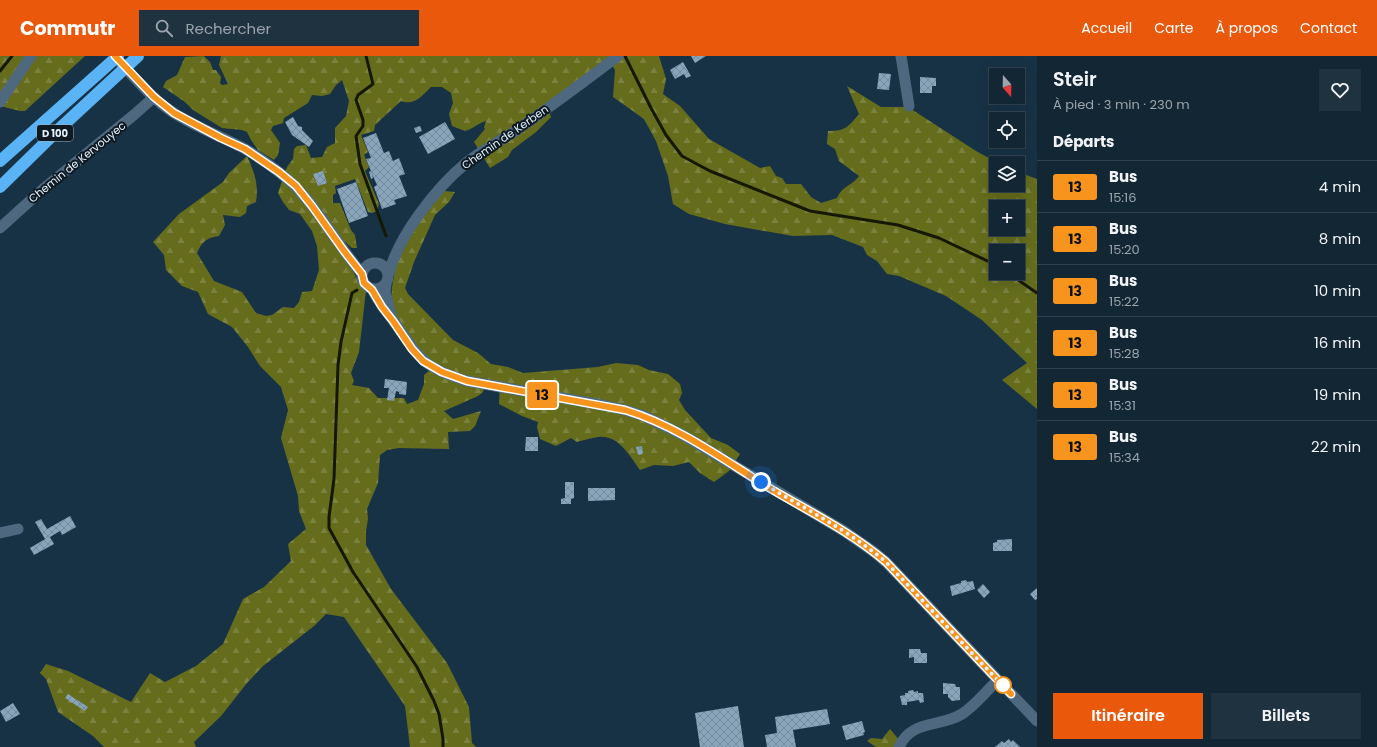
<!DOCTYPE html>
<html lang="fr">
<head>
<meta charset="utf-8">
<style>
  body { margin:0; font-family:Poppins,sans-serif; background:#1f3240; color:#f1f3f6; height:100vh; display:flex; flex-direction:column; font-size:15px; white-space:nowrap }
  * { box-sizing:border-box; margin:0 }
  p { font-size:13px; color:#9ca5ac }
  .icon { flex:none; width:22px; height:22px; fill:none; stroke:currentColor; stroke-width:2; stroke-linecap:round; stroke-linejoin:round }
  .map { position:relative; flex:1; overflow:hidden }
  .panel { display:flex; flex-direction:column; background:#122634; width:340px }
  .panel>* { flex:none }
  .badge { padding:0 8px; border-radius:3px; font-size:14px; line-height:26px }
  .needle { width:26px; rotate:160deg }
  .tools { position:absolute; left:989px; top:12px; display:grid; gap:8px }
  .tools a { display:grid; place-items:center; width:36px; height:36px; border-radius:0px; background:#122634; box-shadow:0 4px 16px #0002,0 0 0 1px #31434f; font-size:20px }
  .you { position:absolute; width:20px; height:20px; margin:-10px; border:3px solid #fff; border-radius:50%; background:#1a73e8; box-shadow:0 0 0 6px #1a73e833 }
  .map>.badge { position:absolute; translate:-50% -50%; box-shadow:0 0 0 2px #fff }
  h2 { padding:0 16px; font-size:15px; line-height:36px }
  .round { display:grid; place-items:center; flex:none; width:42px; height:42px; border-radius:0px; background:#1f3240 }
  .headline { display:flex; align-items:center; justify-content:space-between; height:68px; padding:0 16px }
  h1 { font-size:19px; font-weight:600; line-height:30px }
  .action { display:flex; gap:8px; margin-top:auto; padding:8px 16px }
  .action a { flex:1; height:46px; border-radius:0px; background:#ea580c; color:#fff; font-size:16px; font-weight:600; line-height:46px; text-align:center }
  .action a+a { background:#1f3240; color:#f1f3f6 }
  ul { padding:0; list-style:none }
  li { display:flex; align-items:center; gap:12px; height:52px; padding:0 16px; border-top:1px solid #31434f }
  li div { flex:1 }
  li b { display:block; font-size:15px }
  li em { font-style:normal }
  li .badge { min-width:44px; font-weight:700; text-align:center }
  header { display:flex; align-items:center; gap:24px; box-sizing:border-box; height:56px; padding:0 20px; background:#ea580c; color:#fff }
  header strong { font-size:19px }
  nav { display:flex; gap:22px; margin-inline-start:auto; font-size:14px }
  .search { width:280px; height:36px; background:#1f3240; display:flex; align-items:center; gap:10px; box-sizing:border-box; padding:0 14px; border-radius:0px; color:#9ca5ac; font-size:15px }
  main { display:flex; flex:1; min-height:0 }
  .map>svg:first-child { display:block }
</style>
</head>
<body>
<header>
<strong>Commutr</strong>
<div class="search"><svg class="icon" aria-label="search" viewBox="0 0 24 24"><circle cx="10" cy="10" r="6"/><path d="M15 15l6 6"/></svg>Rechercher</div>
<nav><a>Accueil</a><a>Carte</a><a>À propos</a><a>Contact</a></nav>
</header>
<main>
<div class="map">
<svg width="1037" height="691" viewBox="0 0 1037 691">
  <defs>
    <pattern id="forest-firs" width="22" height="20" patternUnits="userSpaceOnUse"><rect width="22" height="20" fill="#656d1d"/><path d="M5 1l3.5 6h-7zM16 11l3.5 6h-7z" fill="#7b823f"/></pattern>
    <pattern id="building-cross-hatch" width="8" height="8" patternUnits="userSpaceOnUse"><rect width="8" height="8" fill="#88a5bc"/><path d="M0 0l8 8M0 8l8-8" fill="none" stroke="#74899a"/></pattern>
  </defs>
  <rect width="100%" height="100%" fill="#183245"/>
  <!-- forest -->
  <path fill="url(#forest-firs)" fill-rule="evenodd" d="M0,0H85L25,55H20L0,50Z
    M204,0L210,6L213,14H216L221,21L220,27L222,29L228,28L219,9L221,0H659L666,23L663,38L680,50L709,83L760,112L770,110L776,120L782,122L786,128H801L811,141L821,147L837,142C843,129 851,131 859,120L839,105L835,93L827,88L828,75C846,75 848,71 859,58L847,30L881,51H908L976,95L998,107H996V129H1018V116L1037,123V353L1002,324L1027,307L982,264L946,240L899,220L887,218L877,205L867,199L863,191L832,179L793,180L725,168L689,158L673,148L668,120L656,85L644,63L613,41L615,14L608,2L547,47L551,61L536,76L512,94L508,101L490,112L474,86L485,73L484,71L486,65C478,67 473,73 465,75L452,70L449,58L453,47L451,37L442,31H431C422,40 414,50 401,45L375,69L374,75L361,79L368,96L364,99L369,111L365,115L379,148L377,155L372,157L368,156L355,123L335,130L336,137L333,139V147H340L351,174L355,179L357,192H352L344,185L340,191L359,227L366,234L359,296L351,317L354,325L352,329L369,332L378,342H404L407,348L418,344L424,328V319L430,314L395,264L391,250L392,231L396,209L415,171L444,135L455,136L449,146L435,159L414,206L405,232L408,238L453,284L478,297L491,308L508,311L523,317L598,311L616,307L638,309L649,314L668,318L680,328L682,337L679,344L685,354L711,382L728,389L740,398L729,415L714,426L700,417L689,406L673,410L654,409L640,414C630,400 618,378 598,381C591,382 584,384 577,386L571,382L556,390L540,383L537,371L538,366L522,360L499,348L500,328L486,325L483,336L478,340L444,355L453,363L481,355L475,370L470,375L448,376L449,393L399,392L387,394L380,399L378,427L367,453L368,463L366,475V489L391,533L447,607L469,651L472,687L476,691H410L405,650L344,561L326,558L314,570L263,610L247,627L221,660L194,686L196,691H104L93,680L58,656L46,623L40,617L46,608L68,615L131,646L150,617L165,626L196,610L223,588L243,543L264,531L291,505L288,488L306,473L299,455L298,440L281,382L288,354L281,331L260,310L248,291L232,271L208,258L198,236L182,230L166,214L164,199L153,186L179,158L223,126L229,117L247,100C254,115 259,129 256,146L247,150L246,157L240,161L223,159L225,169L219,180C207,182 202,185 197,197L214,225L242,236L256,257L266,260L272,259L283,251L294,252L299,246L302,236L312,235L319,214L317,190L312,175L300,158L289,154L283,146L278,137L287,111L293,103L294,93L297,90L306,89L311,102L322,101L327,91L335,87V72L346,60L349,45L342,24L336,29L330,38L322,40L312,39L308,47L284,62L283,67L273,70L271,74L280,87L278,99L274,104L258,94L251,84L247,76L242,74L222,72L193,54L185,46L163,31L166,25L177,19L185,1ZM996,151H1018V173H996ZM996,195H1018V217H996Z
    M890,673L905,691H876L867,685L871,682L882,683Z"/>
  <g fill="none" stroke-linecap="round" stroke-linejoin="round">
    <!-- stream -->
    <path stroke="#151802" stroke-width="3" d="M366,0L373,28L358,39L356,44L363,64V70L356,80L360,108L386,180
      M625,0L651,52L666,79L682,100L710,115L810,155L898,169L939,182L996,209
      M0,15L12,0
      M1008,217L1037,237
      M357,234L352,237L341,286L338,309L334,423L329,461V472L353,516L417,611L434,645L439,658L443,683V691"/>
  </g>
  <!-- building -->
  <path fill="url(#building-cross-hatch)" d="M691,0H706L695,7Z
    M683,6L691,20L686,22L684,18L675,23L670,14Z
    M879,17L891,18L889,34L877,33Z
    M920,21L936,22V30H932V37H920Z
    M293,61L298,70L302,71V74L313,85L309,91L292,79L285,66Z
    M445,66L455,83L428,98L419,81Z
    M420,70L422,75L416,77L414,72Z
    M376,77L384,97L389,95L393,105L399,102L405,118L399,120L407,140L394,144L396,148L382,153L374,131L377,129L372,118L373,122L371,123L369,116L371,115L366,103L371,102L363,82Z
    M323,115L327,127L318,130L313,118Z
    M356,126L368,160L349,167L337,133Z
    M385,323L407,326L406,339L399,338V336L396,335L394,345L387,344L389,332H384Z
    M526,381H538V395H525Z
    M642,390L643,398L638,399L636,391Z
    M565,426H574V442L571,443V448H561V443L565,442Z
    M588,432H615V444L588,445Z
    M70,460L76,471L62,479L60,475L50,481L54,488L34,499L30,492L45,483L35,466L41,463L47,473Z
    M1012,483V495H993V487L997,486V484Z
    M966,524L967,526L973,525L975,533L952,540L950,530L961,527V525Z
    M983,528L990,536L984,542L977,534Z
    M1037,532V543L1035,544L1030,538Z
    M909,593H920L921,597H927V607H914V601L909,602Z
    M943,627L955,628L956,631H960V644L952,645L948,641V638H943Z
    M913,634L914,636L918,635V637H923L924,646L920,647L919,644L907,646V649H902L900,640L905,639V637H908V635Z
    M68,638L88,651L85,655L65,642Z
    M13,647L20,658L6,666L0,655Z
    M738,650L744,691H700L695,657Z
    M827,653L830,668L793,674L796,691H767L765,679L777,677L775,661Z
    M862,665L865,676L863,677L864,679L846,684L842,670Z
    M1009,683L1011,686L1013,684L1020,691H995L1002,685L1004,687Z"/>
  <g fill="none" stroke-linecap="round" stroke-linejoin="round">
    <!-- minor -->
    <path stroke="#4e697f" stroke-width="11" d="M901,0L909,50
      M119,5C136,23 153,44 174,57C197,72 221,80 245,93C257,100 269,108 280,117C315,144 334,185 362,218
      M0,46L31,0
      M0,172L42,134L135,58L154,41
      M362 220a13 13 0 1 1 26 0a13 13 0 1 1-26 0Z
      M389,217C399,179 436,132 466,107C485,92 508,81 527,67C558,45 588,23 618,0
      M386,228L385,236L391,258
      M372,233C378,245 385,254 393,264C418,300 422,312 467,325L602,349L625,354L644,360L681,378L844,475L874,496L886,506L1037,665
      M0,477L18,473
      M899,691C912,663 939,672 962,658C976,649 986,635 998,624"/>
    <!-- highway -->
    <path stroke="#59b3f5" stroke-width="12" d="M0,105L118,0
      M0,131L57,75L138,0"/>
  </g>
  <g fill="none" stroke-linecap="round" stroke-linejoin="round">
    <!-- line casing -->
    <g stroke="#fff" stroke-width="9">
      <path id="line" d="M115,0L154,41L174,57L221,82L245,93L279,116L296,130L312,150L344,195L362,218L364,227L372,234L382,251L393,265L412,293L423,305L442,316L467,325L625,354C678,370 724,404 771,433C810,456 851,476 886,506L1011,638"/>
    </g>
    <!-- line -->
    <use href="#line" stroke="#f7941d" stroke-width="6"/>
    <!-- walk -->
    <path stroke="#e3f2ff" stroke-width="4" stroke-dasharray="0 7.2" d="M761,426C803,452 848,474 886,506L1004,631L1003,629"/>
  </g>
  <!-- markers -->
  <circle fill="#fff" stroke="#f7941d" stroke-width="2" cx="1003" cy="629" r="8"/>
  <g text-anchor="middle" stroke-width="4" stroke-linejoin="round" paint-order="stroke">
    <!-- shield labels -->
    <rect fill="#0e1921" stroke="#a3b1bc" stroke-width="1" x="37" y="69" width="36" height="16" rx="3"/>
    <g font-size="10" font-weight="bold" fill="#e3f2ff">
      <text x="55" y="81">D 100</text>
    </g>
    <!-- street labels -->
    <g font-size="11" fill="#e3f2ff" stroke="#0e1921">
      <text transform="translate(505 81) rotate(-35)" y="4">Chemin de Kerben</text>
      <text transform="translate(77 106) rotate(-39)" y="4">Chemin de Kervouyec</text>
    </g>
  </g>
</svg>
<div class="tools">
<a><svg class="needle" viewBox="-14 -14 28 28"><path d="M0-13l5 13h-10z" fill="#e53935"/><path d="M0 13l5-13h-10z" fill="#9ca5ac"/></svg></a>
<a><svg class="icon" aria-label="locate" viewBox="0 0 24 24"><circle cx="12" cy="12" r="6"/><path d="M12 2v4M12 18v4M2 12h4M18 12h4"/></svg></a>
<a><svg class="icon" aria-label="layers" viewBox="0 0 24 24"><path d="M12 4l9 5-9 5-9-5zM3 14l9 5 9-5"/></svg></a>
<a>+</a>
<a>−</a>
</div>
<div class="you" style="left:761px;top:426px"></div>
<b class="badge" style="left:542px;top:339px;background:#f7941d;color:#111">13</b>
</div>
<section class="panel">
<div class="headline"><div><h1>Steir</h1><p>À pied · 3 min · 230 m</p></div><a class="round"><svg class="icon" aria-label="heart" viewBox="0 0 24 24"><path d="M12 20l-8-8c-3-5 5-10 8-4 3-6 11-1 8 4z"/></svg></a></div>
<h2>Départs</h2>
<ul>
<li><span class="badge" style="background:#f7941d;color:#111">13</span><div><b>Bus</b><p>15:16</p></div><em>4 min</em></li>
<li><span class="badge" style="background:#f7941d;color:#111">13</span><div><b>Bus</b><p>15:20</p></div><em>8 min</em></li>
<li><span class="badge" style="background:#f7941d;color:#111">13</span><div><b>Bus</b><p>15:22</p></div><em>10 min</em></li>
<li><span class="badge" style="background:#f7941d;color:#111">13</span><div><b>Bus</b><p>15:28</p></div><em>16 min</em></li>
<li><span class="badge" style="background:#f7941d;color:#111">13</span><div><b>Bus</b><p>15:31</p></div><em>19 min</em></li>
<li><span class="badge" style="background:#f7941d;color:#111">13</span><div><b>Bus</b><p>15:34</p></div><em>22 min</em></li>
</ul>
<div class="action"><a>Itinéraire</a><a>Billets</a></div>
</section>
</main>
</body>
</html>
